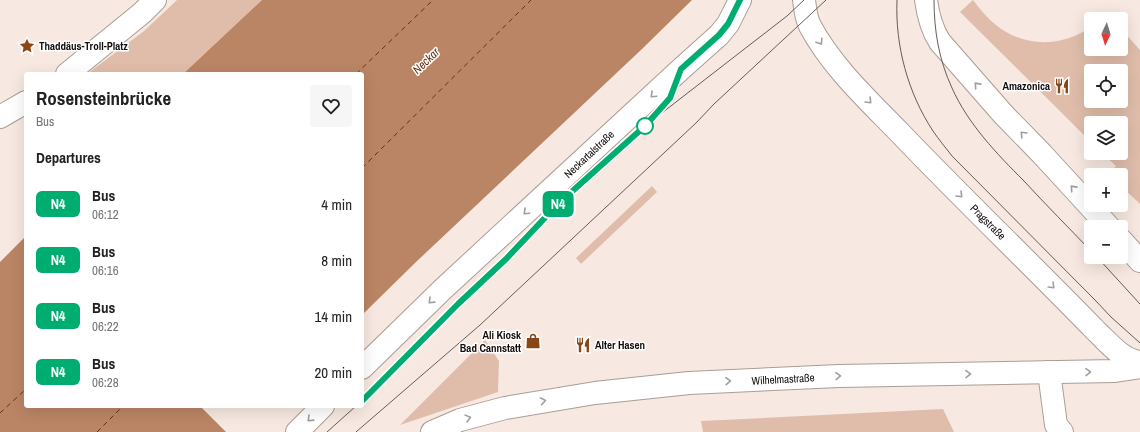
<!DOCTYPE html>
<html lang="en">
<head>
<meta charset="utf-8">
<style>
  body { margin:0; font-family:"Archivo Narrow",sans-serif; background:#f6f6f6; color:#222; height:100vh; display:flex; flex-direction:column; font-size:15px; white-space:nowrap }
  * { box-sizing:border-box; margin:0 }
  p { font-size:13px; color:#767676 }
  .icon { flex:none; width:22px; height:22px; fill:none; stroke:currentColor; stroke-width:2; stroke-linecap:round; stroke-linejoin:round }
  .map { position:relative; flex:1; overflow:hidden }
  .side { position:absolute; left:24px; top:72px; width:340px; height:336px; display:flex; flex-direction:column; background:#fff; border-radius:4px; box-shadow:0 4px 16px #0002 }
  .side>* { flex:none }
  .badge { padding:0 8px; border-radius:6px; font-size:14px; line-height:26px }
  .needle { width:26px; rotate:184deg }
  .buttons { position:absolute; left:1084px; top:12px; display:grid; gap:8px }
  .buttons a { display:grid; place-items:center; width:44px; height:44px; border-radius:4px; background:#fff; box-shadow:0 4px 16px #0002; font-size:20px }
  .map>.badge { position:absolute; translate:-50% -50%; box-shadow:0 0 0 2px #fff }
  h2 { padding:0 12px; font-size:15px; line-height:36px }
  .round { display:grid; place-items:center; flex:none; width:42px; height:42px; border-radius:4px; background:#f6f6f6 }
  .summary { display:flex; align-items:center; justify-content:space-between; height:68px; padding:0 12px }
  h1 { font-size:19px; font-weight:800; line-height:30px }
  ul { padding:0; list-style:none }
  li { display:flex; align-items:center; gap:12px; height:56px; padding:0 12px }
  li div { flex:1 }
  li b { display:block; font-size:15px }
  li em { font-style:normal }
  li .badge { min-width:44px; font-weight:700; text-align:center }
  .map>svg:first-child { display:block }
</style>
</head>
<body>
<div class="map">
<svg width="1140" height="432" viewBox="0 0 1140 432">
  <rect width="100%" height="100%" fill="#f7e9e1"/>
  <!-- green -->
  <path fill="#e0bdaa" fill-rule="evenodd" d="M177,0H262L183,74H87L144,31Z
    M973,0C980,9 987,18 996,25C1024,48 1062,47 1091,27V49H1121V29L1140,50V204L1121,186V175L1109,174L1116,166L1102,153H1121V123H1091V142L960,12ZM1091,71H1121V101H1091Z
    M652,186L657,192L581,264L576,258Z
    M485,340L499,361L498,392L400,425Z
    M943,409L954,432H703L701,421Z"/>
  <!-- water -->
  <path fill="#ba8565" d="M262,0H692L642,49L416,262L362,315V74H183Z
    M26,236V406H263L238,432H0V262Z"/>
  <!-- pier -->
  <path fill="#f7e9e1" d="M200,406H265L241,432H226Z"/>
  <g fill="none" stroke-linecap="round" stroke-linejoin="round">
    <!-- ferry -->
    <path stroke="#66320d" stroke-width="1" stroke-dasharray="5 4" stroke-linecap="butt" d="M356,74L433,0
      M362,168L531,0
      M0,413L26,389
      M97,432L123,406"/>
    <!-- street casing -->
    <g stroke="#aa9d96" stroke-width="24">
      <path id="street" d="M1049,372L1056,425L1062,432"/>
    </g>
    <!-- secondary casing -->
    <g stroke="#aa9d96" stroke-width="24">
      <path id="secondary" d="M804,0C805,9 806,18 810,26C832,67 868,100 900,133C964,200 1031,264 1096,331C1109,343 1122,360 1140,362
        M926,0C928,15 932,30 940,42L1003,114L1042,154L1109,227
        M67,74L142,13L155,0
        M0,117L26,102
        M1121,240L1140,261
        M362,368L443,289L681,69L719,35L728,24L740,0
        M297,432L323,406
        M432,432L460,420L505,408L595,393L689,383L839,376L1115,371L1140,367"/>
    </g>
    <!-- street -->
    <use href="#street" stroke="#fff" stroke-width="22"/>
    <!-- secondary -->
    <use href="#secondary" stroke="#fff" stroke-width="22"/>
    <!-- tram -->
    <path stroke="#655d58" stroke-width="1" d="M897,0C895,46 908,93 933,131C939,140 946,148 952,156L1095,300L1111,317L1140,343
      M934,0C934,31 939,60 952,88C968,124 997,154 1024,181C1046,205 1069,228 1091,251
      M1097,257L1140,304
      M362,401L458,304L506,259L558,204L645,126L787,16L804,0
      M327,432L356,406
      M356,432L480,325L696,123L714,104L826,0"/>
  </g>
  <!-- one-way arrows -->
  <defs><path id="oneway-chevron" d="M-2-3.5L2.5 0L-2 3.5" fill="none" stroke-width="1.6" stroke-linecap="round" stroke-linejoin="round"/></defs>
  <g stroke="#a09e9d">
    <use href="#oneway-chevron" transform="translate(820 42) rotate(57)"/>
    <use href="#oneway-chevron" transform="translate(977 85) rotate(-132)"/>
    <use href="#oneway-chevron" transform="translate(653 95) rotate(137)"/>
    <use href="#oneway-chevron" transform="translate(869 101) rotate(46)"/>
    <use href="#oneway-chevron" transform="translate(1023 134) rotate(-134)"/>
    <use href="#oneway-chevron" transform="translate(1073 188) rotate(-132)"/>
    <use href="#oneway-chevron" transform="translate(960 195) rotate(45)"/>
    <use href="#oneway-chevron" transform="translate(526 212) rotate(137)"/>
    <use href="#oneway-chevron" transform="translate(1052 286) rotate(45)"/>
    <use href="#oneway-chevron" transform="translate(431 301) rotate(136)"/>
    <use href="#oneway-chevron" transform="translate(1088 372) rotate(-1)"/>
    <use href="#oneway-chevron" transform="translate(968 374) rotate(-1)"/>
    <use href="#oneway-chevron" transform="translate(838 376) rotate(-2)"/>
    <use href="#oneway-chevron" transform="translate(728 381) rotate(-3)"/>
    <use href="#oneway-chevron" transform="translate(543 401) rotate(-10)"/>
    <use href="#oneway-chevron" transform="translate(468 418) rotate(-15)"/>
    <use href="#oneway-chevron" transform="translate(310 419) rotate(136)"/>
  </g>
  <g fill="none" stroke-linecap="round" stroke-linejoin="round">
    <!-- line casing -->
    <g stroke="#fff" stroke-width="9">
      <path id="line" d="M362,401L458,304L506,259L558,204L645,126L670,98L681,69L719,35L728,24L740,0"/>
    </g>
    <!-- line -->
    <use href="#line" stroke="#00ad70" stroke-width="6"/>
  </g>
  <!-- icons -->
  <defs>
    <g id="sight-bare" transform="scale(1.2)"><path d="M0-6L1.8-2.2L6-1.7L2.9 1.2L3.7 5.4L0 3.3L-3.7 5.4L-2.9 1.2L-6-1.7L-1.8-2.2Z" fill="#894616" stroke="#fff" stroke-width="2.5" paint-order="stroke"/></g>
    <g id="restaurant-bare" transform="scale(1.2)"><path d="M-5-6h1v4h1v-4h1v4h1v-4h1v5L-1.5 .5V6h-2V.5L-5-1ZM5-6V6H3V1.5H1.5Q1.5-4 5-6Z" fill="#894616" stroke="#fff" stroke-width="2.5" paint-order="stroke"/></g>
    <g id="shop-bare" transform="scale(1.2)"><path d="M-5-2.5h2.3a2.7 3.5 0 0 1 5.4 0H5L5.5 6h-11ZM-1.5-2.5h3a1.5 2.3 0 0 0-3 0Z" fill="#894616" stroke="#fff" stroke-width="2.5" paint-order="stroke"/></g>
  </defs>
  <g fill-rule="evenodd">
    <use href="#sight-bare" x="27" y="46"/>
    <use href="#restaurant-bare" x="1062" y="86"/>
    <use href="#shop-bare" x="533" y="341"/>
    <use href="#restaurant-bare" x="583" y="345"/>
  </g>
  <!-- markers -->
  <circle fill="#fff" stroke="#00ad70" stroke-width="2" cx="645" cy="126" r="8"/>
  <g text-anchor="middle" stroke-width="3" stroke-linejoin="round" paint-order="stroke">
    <!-- poi labels -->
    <g font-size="11" font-weight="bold" fill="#120d0b" stroke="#fff" text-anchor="start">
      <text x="39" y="50">Thaddäus-Troll-Platz</text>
      <text x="1050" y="90" text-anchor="end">Amazonica</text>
      <text x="521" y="339" text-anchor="end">Ali Kiosk<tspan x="521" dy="13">Bad Cannstatt</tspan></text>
      <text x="595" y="349">Alter Hasen</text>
    </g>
    <!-- street labels -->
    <g font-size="11" fill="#120d0b" stroke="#fff">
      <text transform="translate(589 154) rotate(-43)" y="4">Neckartalstraße</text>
      <text transform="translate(988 222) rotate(45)" y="4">Pragstraße</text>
      <text transform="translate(783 379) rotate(-3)" y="4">Wilhelmastraße</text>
    </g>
    <!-- water labels -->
    <g font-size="12" font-style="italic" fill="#66320d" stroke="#fff">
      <text transform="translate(426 61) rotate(-44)" y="4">Neckar</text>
    </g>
  </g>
</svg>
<div class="buttons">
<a><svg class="needle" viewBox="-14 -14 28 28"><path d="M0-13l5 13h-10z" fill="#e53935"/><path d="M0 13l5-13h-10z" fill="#767676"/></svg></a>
<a><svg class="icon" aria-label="locate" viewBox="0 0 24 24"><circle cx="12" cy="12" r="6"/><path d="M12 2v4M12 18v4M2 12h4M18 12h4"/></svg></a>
<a><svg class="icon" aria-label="layers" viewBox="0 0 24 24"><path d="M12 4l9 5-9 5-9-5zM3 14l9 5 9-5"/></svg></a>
<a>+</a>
<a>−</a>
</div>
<b class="badge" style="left:558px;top:204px;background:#00ad70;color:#fff">N4</b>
<section class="side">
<div class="summary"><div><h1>Rosensteinbrücke</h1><p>Bus</p></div><a class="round"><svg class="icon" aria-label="heart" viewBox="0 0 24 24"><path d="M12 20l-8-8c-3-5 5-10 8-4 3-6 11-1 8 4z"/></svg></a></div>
<h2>Departures</h2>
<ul>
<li><span class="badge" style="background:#00ad70;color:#fff">N4</span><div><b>Bus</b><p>06:12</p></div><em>4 min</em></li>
<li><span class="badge" style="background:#00ad70;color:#fff">N4</span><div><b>Bus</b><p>06:16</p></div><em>8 min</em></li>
<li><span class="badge" style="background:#00ad70;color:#fff">N4</span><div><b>Bus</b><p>06:22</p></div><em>14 min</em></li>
<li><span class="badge" style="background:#00ad70;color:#fff">N4</span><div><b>Bus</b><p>06:28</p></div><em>20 min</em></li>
</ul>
</section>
</div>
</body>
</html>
